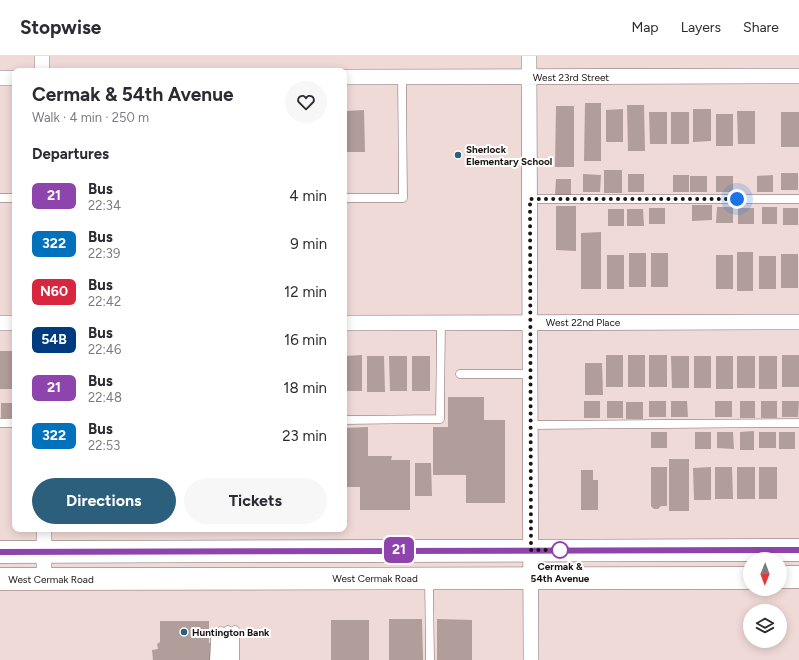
<!DOCTYPE html>
<html lang="en">
<head>
<meta charset="utf-8">
<style>
  body { margin:0; font-family:Figtree,sans-serif; background:#f7f7f7; color:#2b2b33; height:100vh; display:flex; flex-direction:column; font-size:15px; white-space:nowrap }
  * { box-sizing:border-box; margin:0 }
  p { font-size:13px; color:#7c7c81 }
  .icon { flex:none; width:22px; height:22px; fill:none; stroke:currentColor; stroke-width:2; stroke-linecap:round; stroke-linejoin:round }
  .map { position:relative; flex:1; overflow:hidden }
  .side { position:absolute; left:12px; top:12px; width:335px; height:464px; display:flex; flex-direction:column; background:#fff; border-radius:8px; box-shadow:0 2px 10px #0003 }
  .side>* { flex:none }
  .badge { padding:0 8px; border-radius:6px; font-size:14px; line-height:26px }
  .needle { width:26px; rotate:181deg }
  .tools { position:absolute; left:743px; top:496px; display:grid; gap:8px }
  .tools a { display:grid; place-items:center; width:44px; height:44px; border-radius:50%; background:#fff; box-shadow:0 2px 10px #0003; font-size:20px }
  .you { position:absolute; width:20px; height:20px; margin:-10px; border:3px solid #fff; border-radius:50%; background:#1a73e8; box-shadow:0 0 0 6px #1a73e833 }
  .map>.badge { position:absolute; translate:-50% -50%; box-shadow:0 0 0 2px #fff }
  h2 { padding:0 20px; font-size:15px; line-height:36px }
  .round { display:grid; place-items:center; flex:none; width:42px; height:42px; border-radius:21px; background:#f7f7f7 }
  .overview { display:flex; align-items:center; justify-content:space-between; height:68px; padding:0 20px }
  h1 { font-size:19px; font-weight:700; line-height:30px }
  .cta { display:flex; gap:8px; margin-top:auto; padding:8px 20px }
  .cta a { flex:1; height:46px; border-radius:24px; background:#2c5f7c; color:#fff; font-size:16px; font-weight:700; line-height:46px; text-align:center }
  .cta a+a { background:#f7f7f7; color:#2b2b33 }
  ul { padding:0; list-style:none }
  li { display:flex; align-items:center; gap:12px; height:48px; padding:0 20px }
  li div { flex:1 }
  li b { display:block; font-size:15px }
  li em { font-style:normal }
  li .badge { min-width:44px; font-weight:700; text-align:center }
  header { display:flex; align-items:center; gap:24px; box-sizing:border-box; height:56px; padding:0 20px; background:#fff; border-bottom:1px solid #e1e1e2 }
  header strong { font-size:19px }
  nav { display:flex; gap:22px; margin-inline-start:auto; font-size:14px }
  .map>svg:first-child { display:block }
</style>
</head>
<body>
<header>
<strong>Stopwise</strong>
<nav><a>Map</a><a>Layers</a><a>Share</a></nav>
</header>
<div class="map">
<svg width="799" height="604" viewBox="0 0 799 604">
  <rect width="100%" height="100%" fill="#f0dad7"/>
  <!-- building -->
  <path fill="#b19d9a" d="M585,47H601V105H584Z
    M627,49H644L645,95H628Z
    M556,50H574V111H555Z
    M623,53V86H606V54Z
    M693,53H711V85L693,86Z
    M364,54L365,96H347L346,55Z
    M737,55H755V88H738Z
    M649,56H667V88H650Z
    M671,56H689V88H671Z
    M781,56H799V91H781Z
    M716,58H733V90H716Z
    M604,114H622V137H604Z
    M781,117H798V134H781Z
    M583,118L601,119L600,136H583Z
    M628,118H644V136H628Z
    M673,119H689V136H673Z
    M773,119V136H757V120Z
    M690,120H707V136H690Z
    M716,120H733V136H716Z
    M556,123H571V139H555Z
    M692,149H712V164L692,165Z
    M556,150H576V195L556,194Z
    M717,151H733V167H716Z
    M762,151H777V168H762Z
    M649,152H665V168H649Z
    M738,152H754V168H738Z
    M783,152H798V169H783Z
    M608,153H624V170H608Z
    M627,153H643L644,170H627Z
    M601,176V233H581V177Z
    M737,196H753V235H737Z
    M629,197H646V231H629Z
    M651,197H668V231H651Z
    M781,198H798V232H781Z
    M607,199H624V233H607Z
    M716,199H733V233H716Z
    M759,200H776V233H759Z
    M0,295H15V333H0Z
    M362,299V335H345V300Z
    M606,299H623V331H606Z
    M628,299H645V331H628Z
    M649,299H667V331H649Z
    M782,299H799V331H782Z
    M367,300H384L385,336H367Z
    M389,300H407V335H390Z
    M412,300H430V335H412Z
    M671,300H689V332H672Z
    M694,300H711V332H694Z
    M716,300H733V333H716Z
    M737,300H755V332H737Z
    M759,300H777V333H759Z
    M585,307H602L603,339H585Z
    M448,341H484V364H505V447H466V419H433V371H448Z
    M584,345H600V362H584Z
    M607,345H623V362H607Z
    M649,345H666V361H649Z
    M671,345H687L688,361H671Z
    M715,345H732V361H715Z
    M740,345H755V362H740Z
    M761,345H777V362H761Z
    M782,345H799L798,361H782Z
    M626,346H643V363H626Z
    M1,347H15V362H1Z
    M368,371V400H392L391,404H410V454H360V431H344V372Z
    M754,375V394H740V376Z
    M651,376H667V392H651Z
    M695,376H711V393H695Z
    M717,376H733L734,393L717,392Z
    M759,376H776V392H759Z
    M779,376H795V393H779Z
    M669,403H689V455H669Z
    M415,407H431L432,440H415Z
    M651,411H667V450H661L658,453H654L651,450Z
    M711,411V444H694L693,412Z
    M715,411H732L733,443H715Z
    M737,411H755V443H737Z
    M759,411H777V443H759Z
    M581,414H593V424H598V454H581Z
    M389,563H422L423,604H389Z
    M437,563L472,564V604H437Z
    M331,564H369V604H331Z
    M160,565H209V587H236V604H153L152,594L158,593L157,588L160,586Z"/>
  <g fill="none" stroke-linecap="round" stroke-linejoin="round">
    <!-- service casing -->
    <g stroke="#7c6967" stroke-width="9">
      <path id="service" d="M0,142H15
        M344,142H403L402,21
        M530,143H799
        M460,318H530
        M344,364L440,363L441,266
        M0,367H15
        M530,369L799,367
        M429,523L430,604
        M221,575V604
        M214,604L215,583L221,575
        M228,604V574
        M235,604V574"/>
    </g>
    <!-- minor casing -->
    <g stroke="#7c6967" stroke-width="16">
      <path id="minor" d="M42,0V15
        M529,0L531,604
        M344,21L799,20
        M0,22H15
        M0,267H15
        M344,267L799,266
        M44,522V473"/>
    </g>
    <!-- secondary casing -->
    <g stroke="#7c6967" stroke-width="23">
      <path id="secondary" d="M0,496L799,494
        M780,521H799
        M0,523L750,522"/>
    </g>
    <!-- service -->
    <use href="#service" stroke="#fff" stroke-width="8"/>
    <!-- minor -->
    <use href="#minor" stroke="#fff" stroke-width="15"/>
    <!-- secondary -->
    <use href="#secondary" stroke="#fff" stroke-width="22"/>
  </g>
  <g fill="none" stroke-linecap="round" stroke-linejoin="round">
    <!-- line casing -->
    <g stroke="#fff" stroke-width="9">
      <path id="line" d="M0,496L799,494"/>
    </g>
    <!-- line -->
    <use href="#line" stroke="#8e44ad" stroke-width="6"/>
    <!-- walk -->
    <path stroke="#1b1312" stroke-width="4" stroke-dasharray="0 7.2" d="M560,494H531L530,143H737"/>
  </g>
  <!-- markers -->
  <g fill="#2c5f7c" stroke="#fff" stroke-width="1.5">
    <circle cx="458" cy="99" r="4"/>
    <circle cx="184" cy="576" r="4"/>
  </g>
  <circle fill="#fff" stroke="#8e44ad" stroke-width="2" cx="560" cy="494" r="8"/>
  <g text-anchor="middle" stroke-width="4" stroke-linejoin="round" paint-order="stroke">
    <!-- street labels -->
    <g font-size="10" fill="#1b1312" stroke="#fff">
      <text x="571" y="25">West 23rd Street</text>
      <text x="583" y="270">West 22nd Place</text>
      <text x="375" y="526">West Cermak Road</text>
      <text x="51" y="527">West Cermak Road</text>
    </g>
    <!-- poi labels -->
    <g font-size="10" font-weight="bold" fill="#1b1312" stroke="#fff" text-anchor="start">
      <text x="466" y="97">Sherlock<tspan x="466" dy="12">Elementary School</tspan></text>
      <text x="192" y="580">Huntington Bank</text>
    </g>
    <!-- stop labels -->
    <g font-size="10" font-weight="bold" fill="#1b1312" stroke="#fff">
      <text x="560" y="514">Cermak &amp;<tspan x="560" dy="12">54th Avenue</tspan></text>
    </g>
  </g>
</svg>
<div class="tools">
<a><svg class="needle" viewBox="-14 -14 28 28"><path d="M0-13l5 13h-10z" fill="#e53935"/><path d="M0 13l5-13h-10z" fill="#7c7c81"/></svg></a>
<a><svg class="icon" aria-label="layers" viewBox="0 0 24 24"><path d="M12 4l9 5-9 5-9-5zM3 14l9 5 9-5"/></svg></a>
</div>
<div class="you" style="left:737px;top:143px"></div>
<b class="badge" style="left:399px;top:494px;background:#8e44ad;color:#fff">21</b>
<section class="side">
<div class="overview"><div><h1>Cermak &amp; 54th Avenue</h1><p>Walk · 4 min · 250 m</p></div><a class="round"><svg class="icon" aria-label="heart" viewBox="0 0 24 24"><path d="M12 20l-8-8c-3-5 5-10 8-4 3-6 11-1 8 4z"/></svg></a></div>
<h2>Departures</h2>
<ul>
<li><span class="badge" style="background:#8e44ad;color:#fff">21</span><div><b>Bus</b><p>22:34</p></div><em>4 min</em></li>
<li><span class="badge" style="background:#0072bc;color:#fff">322</span><div><b>Bus</b><p>22:39</p></div><em>9 min</em></li>
<li><span class="badge" style="background:#d7263d;color:#fff">N60</span><div><b>Bus</b><p>22:42</p></div><em>12 min</em></li>
<li><span class="badge" style="background:#003b80;color:#fff">54B</span><div><b>Bus</b><p>22:46</p></div><em>16 min</em></li>
<li><span class="badge" style="background:#8e44ad;color:#fff">21</span><div><b>Bus</b><p>22:48</p></div><em>18 min</em></li>
<li><span class="badge" style="background:#0072bc;color:#fff">322</span><div><b>Bus</b><p>22:53</p></div><em>23 min</em></li>
</ul>
<div class="cta"><a>Directions</a><a>Tickets</a></div>
</section>
</div>
</body>
</html>
